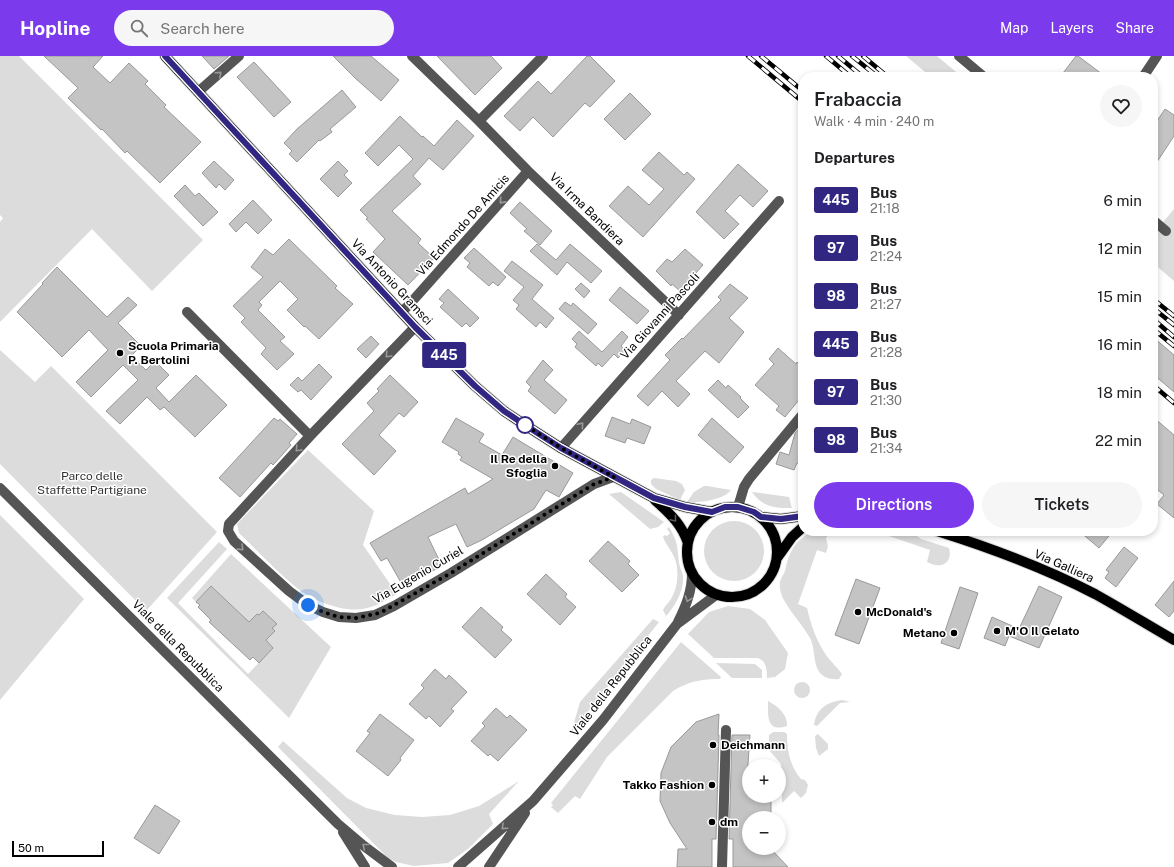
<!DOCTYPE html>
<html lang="en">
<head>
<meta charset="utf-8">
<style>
  body { margin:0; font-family:"Public Sans",sans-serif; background:#f6f6f6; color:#202124; height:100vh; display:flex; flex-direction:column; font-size:15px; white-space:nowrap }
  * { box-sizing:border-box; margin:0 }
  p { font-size:13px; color:#757577 }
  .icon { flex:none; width:22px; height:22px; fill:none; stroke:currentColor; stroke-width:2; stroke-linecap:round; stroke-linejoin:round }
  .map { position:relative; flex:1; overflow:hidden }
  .details { position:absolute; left:798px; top:16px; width:360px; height:464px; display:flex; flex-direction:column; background:#fff; border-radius:16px; box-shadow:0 2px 6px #0003 }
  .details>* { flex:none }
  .badge { padding:0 8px; border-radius:3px; font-size:14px; line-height:26px }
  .fabs { position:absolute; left:742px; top:703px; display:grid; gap:8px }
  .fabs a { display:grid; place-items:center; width:44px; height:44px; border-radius:50%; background:#fff; box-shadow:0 2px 6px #0003; font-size:20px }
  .scale { position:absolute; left:12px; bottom:10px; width:92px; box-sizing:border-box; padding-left:4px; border:2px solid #000; border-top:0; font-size:11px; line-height:14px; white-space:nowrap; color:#000; -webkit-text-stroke:3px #fff; paint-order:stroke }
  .you { position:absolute; width:20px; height:20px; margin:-10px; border:3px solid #fff; border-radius:50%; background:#1a73e8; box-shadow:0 0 0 6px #1a73e833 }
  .map>.badge { position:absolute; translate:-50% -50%; box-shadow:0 0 0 2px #fff }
  h2 { padding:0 16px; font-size:15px; line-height:36px }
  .round { display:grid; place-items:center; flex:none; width:42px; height:42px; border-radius:21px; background:#f6f6f6 }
  .head { display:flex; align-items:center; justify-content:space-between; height:68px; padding:0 16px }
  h1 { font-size:19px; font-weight:600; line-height:30px }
  .cta { display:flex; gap:8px; margin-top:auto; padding:8px 16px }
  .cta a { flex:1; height:46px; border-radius:24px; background:#7c3aed; color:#fff; font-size:16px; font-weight:600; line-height:46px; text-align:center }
  .cta a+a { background:#f6f6f6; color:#202124 }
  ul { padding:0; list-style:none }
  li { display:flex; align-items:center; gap:12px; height:48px; padding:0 16px }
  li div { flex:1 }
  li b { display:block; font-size:15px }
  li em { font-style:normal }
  li .badge { min-width:44px; font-weight:700; text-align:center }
  header { display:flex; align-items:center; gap:24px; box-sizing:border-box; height:56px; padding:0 20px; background:#7c3aed; color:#fff }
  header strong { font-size:19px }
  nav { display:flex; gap:22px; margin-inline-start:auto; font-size:14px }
  .search { width:280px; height:36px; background:#f6f6f6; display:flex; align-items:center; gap:10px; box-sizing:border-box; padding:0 14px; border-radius:22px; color:#757577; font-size:15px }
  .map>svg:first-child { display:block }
</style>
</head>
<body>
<header>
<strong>Hopline</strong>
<div class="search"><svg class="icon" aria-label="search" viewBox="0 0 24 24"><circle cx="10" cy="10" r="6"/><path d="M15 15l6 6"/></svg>Search here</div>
<nav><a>Map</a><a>Layers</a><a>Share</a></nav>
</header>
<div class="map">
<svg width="1174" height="811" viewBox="0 0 1174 811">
  <rect width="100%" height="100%" fill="#fff"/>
  <!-- green -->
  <path fill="#dcdcdc" d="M0,0H19L203,184L152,235L92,173L0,266V166L3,162L0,159Z
    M906,0H937L962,21H931Z
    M1174,153V225L1153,207V178Z
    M0,294L35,326L51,310L217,476L146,555L0,408Z
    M308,394L374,455L363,489L397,538C388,543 377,550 367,552C346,558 313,545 297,532C277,516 258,495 239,477L237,468Z
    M654,422L676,425L682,428L685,434L680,444L656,433L651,428V424Z
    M704,430H707L731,434C724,444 699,447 687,446L694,436Z
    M621,436L664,466L658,471L650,473L609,438Z
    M752,436L789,441L792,452C775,452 762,451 752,436Z
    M0,459L84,543L0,644Z
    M704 495a30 30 0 1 1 60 0a30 30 0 1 1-60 0Z
    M669,471C678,486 677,489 679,506C679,511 683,516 683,521C684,534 675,551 666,560L663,554C666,548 670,546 672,541C678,531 679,514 675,503C672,495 666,489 663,481L664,479L667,480L670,477L667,473Z
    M814,475H831L826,482L828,490L826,497L817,494L798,548L807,552C811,569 816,584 826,599C831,606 837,611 842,618L839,623C834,624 827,623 822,619C812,610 816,593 810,582C802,568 791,557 784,544C781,539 778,528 781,523C782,520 784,518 785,515C789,496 795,483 814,475Z
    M874,475H910L921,483L949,492C952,501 947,511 936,509C933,509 930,507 927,506L930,494Z
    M219,486L227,493L178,547L248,618L273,592L266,584L275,575L272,572L276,568L263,555L259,559L257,558L249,566L196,546L192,542L231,498L331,591L289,662L167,542Z
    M728,550L750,553L765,564L788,597L785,613L775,621L767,622C767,613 766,605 758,602H714L688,578L709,556Z
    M653,563L659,566L571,677L580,646Z
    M681,586L721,621L720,623C702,623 689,625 673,635L607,701L580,743L575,740L558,757L551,751L553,749L551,747Z
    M716,607L755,608L762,614V622H732Z
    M794 634a8 8 0 1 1 16 0a8 8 0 1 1-16 0Z
    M842,644L850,646L840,647L817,670L814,669C816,653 827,646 842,644Z
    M768,645C777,650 788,658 787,670C766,677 768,659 768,645Z
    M773,676H784L787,678C787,695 790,710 801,723L805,724L808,729L806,737L801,742L794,735L782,747L781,708L769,694V679Z
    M818,678L828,688V693L819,700L816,692L815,680Z
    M283,685L347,742L366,752L395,759L422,761L450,759L479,750L519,725L489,758L493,768L468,793L448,807L414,810L396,806L388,802L278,691Z"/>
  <!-- building -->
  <path fill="#c4c4c4" stroke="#999" d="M44,0H103L93,11L110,27L129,7L148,25L145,28L166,49L164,51L201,86L160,127L127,95L125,97L102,73L101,74L68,42L78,32Z
    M202,0H229L214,13Z
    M333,0H371L399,24L381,45L355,22Z
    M437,0H491L502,12L475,39Z
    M587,0H590L615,25L590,51L585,47L553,81L533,61L520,75L504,60L538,25L551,38Z
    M1076,0H1078L1106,21H1060Z
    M254,6L291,46L274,61L237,21Z
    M342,34L356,51L330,73L332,76L320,85L319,84L297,106L289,98L292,95L284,87L297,73Z
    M630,37L651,58L625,84L604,63Z
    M1165,53L1174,59V80L1153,112V71Z
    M400,60L422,81L423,80L434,90L457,64L474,80L443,114L429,102L413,120L421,128L392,155L421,183L418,187L434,202L408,229L373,196L385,183L366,163L368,162L360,154L413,103L399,89L378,110L365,97Z
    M659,96L684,119L687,116L695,123L643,181L609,150L628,130L649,149L664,133L642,114Z
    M214,105L234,124L225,134L219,128L216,132L202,117Z
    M338,105L348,115L344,119L352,127L338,141L320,123Z
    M738,108L768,135L753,151L740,139L725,155L739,168L724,183L696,156Z
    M185,129L195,140L199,137L218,156L203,170L174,140Z
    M253,144L272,164L258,178L246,166L236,176L229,168Z
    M520,146L552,175L540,189L524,175L527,173L510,157Z
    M289,183L337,230L335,232L353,248L319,283L305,270L304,271L287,254L298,243L280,225L259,246L262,249L258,254L285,281L280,285L294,298L277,314L261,298L266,292L241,266L245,262L233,250L263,221L251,211L265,193L273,199Z
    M537,188L556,204L570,188L602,215L591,227L567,206L557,219L530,195Z
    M474,192L506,221L498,230L493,226L489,230L467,211L470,207L464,202Z
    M685,193L703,209L680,235L672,228L671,230L656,215L667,203L672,206Z
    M512,205L543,229L532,243L554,262L546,272L540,266L536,271L516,253L519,249L513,244L524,231L504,215Z
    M57,211L107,261L128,241L137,249L118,267L141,290L131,300L146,314L155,305L169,319L156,332L169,346L196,319L227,349L195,381L164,351L160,354L147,341L120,368L106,355L138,324L123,309L91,341L76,326L108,294L89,274L62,301L17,256L43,228L42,227Z
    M581,227L590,235L584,242L575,233Z
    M730,228L748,242L729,262L744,276L719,307L705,295L676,325L690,338L678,351L662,335L648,350L637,340L670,304L665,299L682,282L683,283L721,244L718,241Z
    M620,231L649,255L637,268L609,244Z
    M448,233L479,262L470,271L466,267L462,271L440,251L444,247L439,243Z
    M565,246L571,250L573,247L597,268L588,278L559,253Z
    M579,275L602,296L622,275L628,281L621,290L625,294L618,302L614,298L602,311L598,307L596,310L575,291L577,288L572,283Z
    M371,280L379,288L366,302L357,293Z
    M1153,281L1174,299V336L1153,318Z
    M778,292L796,308L797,306L803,312V339L785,361L776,354L779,350L755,329L774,308L769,303Z
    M543,304L553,314L544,324L567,344L555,358L528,335L531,331L526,326Z
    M319,308L332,321L311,344L301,334L298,336L290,329L298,321L302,325Z
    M390,319L418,346L404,361L399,357L379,379L396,395L374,419L342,388L374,355L367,347L379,335L377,333Z
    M718,324L726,332L728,329L741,341L740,342L749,351L738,362L708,334Z
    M612,361L630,368L632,363L651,371L644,388L627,382L625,387L605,380Z
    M1153,361L1174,379V462L1157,448L1164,439L1153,430Z
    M274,362L278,365L280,363L297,378L289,387L291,389L273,409L271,407L240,441L219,422Z
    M456,362L484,378L479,386L502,399L513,381L573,417L559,441L546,434L534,453L482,484L467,491L456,468L428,481L442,510L403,530L387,502L381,505L370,487L465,432L468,438L493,423L460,404L462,401L458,398L459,396L442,386Z
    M712,362L744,391L730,407L698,379Z
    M803,368V409L797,407L794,414L776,408L780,396L789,399L795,377Z
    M1079,475H1113L1099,492Z
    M608,485L630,505L628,508L639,519L622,536L589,505Z
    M1124,491L1138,502L1116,531L1105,522L1109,516L1106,514Z
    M546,518L567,538L565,541L576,551L560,569L527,538Z
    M856,523L880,532L859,588L835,579Z
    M1174,525V555L1169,561L1155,549Z
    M211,530L249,566L257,558L259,559L263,555L277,568L272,572L275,575L266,584L273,592L259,607L253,601L250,604L209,566L211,564L198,551L200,549L196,546Z
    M1039,530L1062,541L1039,592L1009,580L1005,590L984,582L992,561L1019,573Z
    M960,531L978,537L959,593L941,587Z
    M481,551L503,571L501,574L512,584L495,602L462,571Z
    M435,613L446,623L449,619L467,636L451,653L454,655L440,671L429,660L426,663L409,648L424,632L421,629Z
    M496,652L507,662L510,659L527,674L498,705L490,698L488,700L471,685L485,670L482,667Z
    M380,658L414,684L400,702L401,704L388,720L356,695L370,677L367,675Z
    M719,658L718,679H719L716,783H712V811H677L678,793H687L670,767L660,745L661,717L671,691L696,666Z
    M732,679H750L748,708L749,740H771V762H749V792H770L788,811H733V783H729Z
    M155,749L180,765L159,798L134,782Z"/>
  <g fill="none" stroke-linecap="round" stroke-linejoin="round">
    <!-- major casing -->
    <g stroke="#dbdbdb" stroke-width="12">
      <path id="major" d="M165,0L415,271L475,330L504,355L525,369L561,392L654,442L685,451L712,456
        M655,444C670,458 681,467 688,487
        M687 496a45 45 0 1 1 90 0a45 45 0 1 1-90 0Z
        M761,461L781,463L803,460
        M937,475C991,492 1045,512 1095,538C1122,553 1148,569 1174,584
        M777,502L792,481L803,471"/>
    </g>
    <!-- minor -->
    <path stroke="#555" stroke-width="10" d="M412,0L479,65L528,115L679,259
      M959,0L984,21
      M1143,21L1157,0
      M198,36L239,0
      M479,65L543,0
      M1153,164L1166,175
      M187,256L310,380
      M401,256L408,250L528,115
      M415,271L310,380L229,468L228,475L234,485L289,535L308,549L323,556L339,561L356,562L375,559L394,550L451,517L594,428L613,421
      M561,392L779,145
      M0,432L338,768L364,790L392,811
      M738,451L744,431L749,423L803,358
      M678,566C686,550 692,535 692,517
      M343,776L365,811
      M458,811L533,745L603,664L677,568L716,539
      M489,811L525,757
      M722,811L726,674"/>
    <!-- major -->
    <use href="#major" stroke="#000" stroke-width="10"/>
    <!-- rail casing -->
    <g stroke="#000" stroke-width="4.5">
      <path id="rail" d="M748,0L803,46
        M761,0L803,35
        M826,0L851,21
        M838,0L863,21
        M852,0L878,21
        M863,0L888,21
        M1153,243L1174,260
        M1153,252L1174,269
        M1153,263L1174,281
        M1153,273L1174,290
        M1153,329L1174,347"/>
    </g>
    <!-- rail -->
    <use href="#rail" stroke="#fff" stroke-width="3" stroke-dasharray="9" stroke-linecap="butt"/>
  </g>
  <!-- one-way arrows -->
  <defs><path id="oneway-chevron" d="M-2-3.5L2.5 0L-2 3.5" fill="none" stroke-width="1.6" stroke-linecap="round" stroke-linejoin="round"/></defs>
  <g stroke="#999">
    <use href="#oneway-chevron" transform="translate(219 18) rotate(-42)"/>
    <use href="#oneway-chevron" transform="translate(502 145) rotate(132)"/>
    <use href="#oneway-chevron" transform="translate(388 299) rotate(134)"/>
    <use href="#oneway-chevron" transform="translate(581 369) rotate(-49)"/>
    <use href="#oneway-chevron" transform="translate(298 393) rotate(133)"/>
    <use href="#oneway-chevron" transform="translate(241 492) rotate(44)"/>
    <use href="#oneway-chevron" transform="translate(688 543) rotate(110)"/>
    <use href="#oneway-chevron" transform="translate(504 771) rotate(138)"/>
    <use href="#oneway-chevron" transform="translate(365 790) rotate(-141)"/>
  </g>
  <use stroke="#595959" href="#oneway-chevron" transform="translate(674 463) rotate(50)"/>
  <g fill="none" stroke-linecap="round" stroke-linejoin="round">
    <!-- line casing -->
    <g stroke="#fff" stroke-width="9">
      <path id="line" d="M165,0L415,271L475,330L504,355L525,369L561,392L654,442L685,451L712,456L725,451H738L754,456L761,461L781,463L803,460"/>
    </g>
    <!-- line -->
    <use href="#line" stroke="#312783" stroke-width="6"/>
    <!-- walk -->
    <path stroke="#000" stroke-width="4" stroke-dasharray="0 7.2" d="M308,549L323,556L339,561L356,562L380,557L451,517L594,428L614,421L561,392L525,369"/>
  </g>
  <!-- markers -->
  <g fill="#000" stroke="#fff" stroke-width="1.5">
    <circle cx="120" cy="297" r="4"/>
    <circle cx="555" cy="410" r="4"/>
    <circle cx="858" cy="556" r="4"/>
    <circle cx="997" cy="575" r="4"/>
    <circle cx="954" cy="577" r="4"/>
    <circle cx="713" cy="689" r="4"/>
    <circle cx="712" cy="729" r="4"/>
    <circle cx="712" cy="766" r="4"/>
  </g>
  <circle fill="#fff" stroke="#312783" stroke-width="2" cx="525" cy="369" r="8"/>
  <g text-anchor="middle" stroke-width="3" stroke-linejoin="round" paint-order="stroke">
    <!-- street labels -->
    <g font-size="12" fill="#000" stroke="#fff">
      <text transform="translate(587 153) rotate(44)" y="4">Via Irma Bandiera</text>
      <text transform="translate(463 169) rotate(-48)" y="4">Via Edmondo De Amicis</text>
      <text transform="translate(392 226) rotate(47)" y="4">Via Antonio Gramsci</text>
      <text transform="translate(660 260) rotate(-48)" y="4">Via Giovanni Pascoli</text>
      <text transform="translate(1064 510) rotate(24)" y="4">Via Galliera</text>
      <text transform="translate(418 519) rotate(-30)" y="4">Via Eugenio Curiel</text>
      <text transform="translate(178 590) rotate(45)" y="4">Viale della Repubblica</text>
      <text transform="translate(611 630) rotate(-52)" y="4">Viale della Repubblica</text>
    </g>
    <!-- poi labels -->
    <g font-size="12" font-weight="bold" fill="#000" stroke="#fff" text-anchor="start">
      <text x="128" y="294">Scuola Primaria<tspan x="128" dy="14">P. Bertolini</tspan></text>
      <text x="547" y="407" text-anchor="end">Il Re della<tspan x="547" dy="14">Sfoglia</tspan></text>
      <text x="866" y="560">McDonald's</text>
      <text x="1005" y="579">M'O Il Gelato</text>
      <text x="946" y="581" text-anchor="end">Metano</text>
      <text x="721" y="693">Deichmann</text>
      <text x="704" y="733" text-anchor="end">Takko Fashion</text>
      <text x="720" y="770">dm</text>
    </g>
    <!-- park labels -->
    <g font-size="12" fill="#333" stroke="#fff">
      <text x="92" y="424">Parco delle<tspan x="92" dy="14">Staffette Partigiane</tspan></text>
    </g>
  </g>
</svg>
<div class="fabs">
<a>+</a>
<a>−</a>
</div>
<div class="scale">50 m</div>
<div class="you" style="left:308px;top:549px"></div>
<b class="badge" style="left:444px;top:299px;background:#312783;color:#fff">445</b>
<section class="details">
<div class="head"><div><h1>Frabaccia</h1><p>Walk · 4 min · 240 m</p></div><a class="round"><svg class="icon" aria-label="heart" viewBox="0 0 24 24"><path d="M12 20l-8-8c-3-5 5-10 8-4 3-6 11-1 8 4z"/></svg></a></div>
<h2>Departures</h2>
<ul>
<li><span class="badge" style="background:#312783;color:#fff">445</span><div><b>Bus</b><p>21:18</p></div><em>6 min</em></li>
<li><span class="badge" style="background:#312783;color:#fff">97</span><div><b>Bus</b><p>21:24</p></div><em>12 min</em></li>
<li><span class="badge" style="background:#312783;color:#fff">98</span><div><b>Bus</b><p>21:27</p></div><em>15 min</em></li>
<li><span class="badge" style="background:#312783;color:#fff">445</span><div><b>Bus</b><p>21:28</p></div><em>16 min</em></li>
<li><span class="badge" style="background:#312783;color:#fff">97</span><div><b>Bus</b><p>21:30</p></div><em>18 min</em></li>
<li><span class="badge" style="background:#312783;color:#fff">98</span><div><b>Bus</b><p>21:34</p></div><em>22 min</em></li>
</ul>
<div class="cta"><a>Directions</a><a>Tickets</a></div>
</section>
</div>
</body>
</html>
